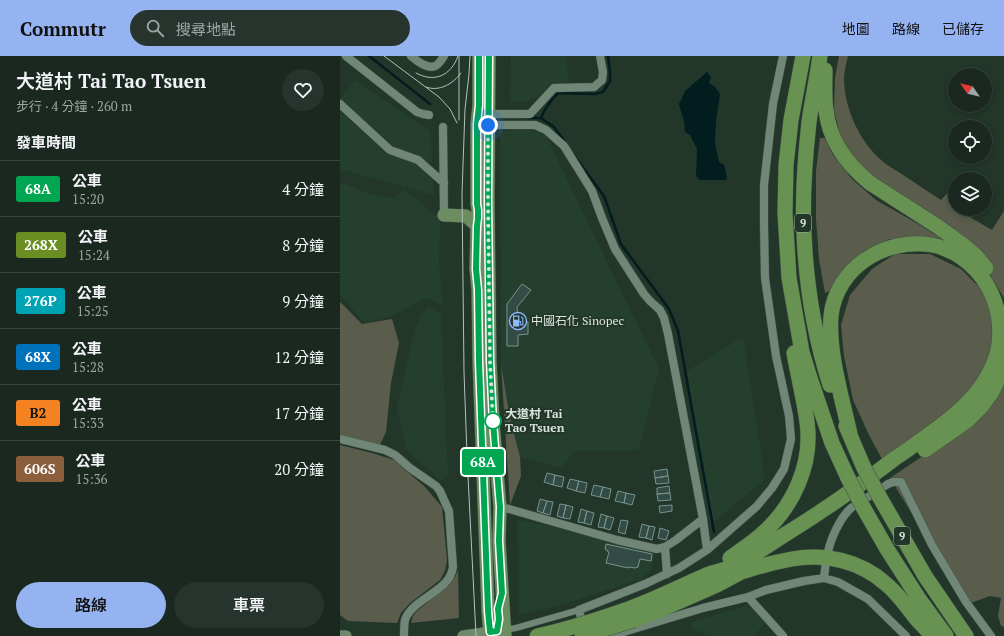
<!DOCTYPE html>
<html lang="zh-TW">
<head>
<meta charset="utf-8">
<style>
  body { margin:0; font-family:"PT Serif","Noto Sans TC",serif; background:#27342d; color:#f1f3f6; height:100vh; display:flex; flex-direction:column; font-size:15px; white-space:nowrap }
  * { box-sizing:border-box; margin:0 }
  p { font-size:13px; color:#9fa6a5 }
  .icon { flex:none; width:22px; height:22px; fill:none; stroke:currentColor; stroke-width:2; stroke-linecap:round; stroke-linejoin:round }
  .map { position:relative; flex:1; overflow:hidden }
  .details { display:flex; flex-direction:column; background:#1a2820; width:340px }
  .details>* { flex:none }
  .badge { padding:0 8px; border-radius:3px; font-size:14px; line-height:26px }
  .needle { width:26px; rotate:304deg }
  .buttons { position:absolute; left:608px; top:12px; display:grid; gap:8px }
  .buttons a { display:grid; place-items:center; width:44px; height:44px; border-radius:50%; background:#1a2820; box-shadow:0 2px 6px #0003,0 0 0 1px #38443e; font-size:20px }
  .you { position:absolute; width:20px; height:20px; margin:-10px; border:3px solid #fff; border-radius:50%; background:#1a73e8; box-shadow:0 0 0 6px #1a73e833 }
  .map>.badge { position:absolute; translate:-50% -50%; box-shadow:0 0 0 2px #fff }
  h2 { padding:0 16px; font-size:15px; line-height:36px }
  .round { display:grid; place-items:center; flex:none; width:42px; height:42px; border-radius:21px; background:#27342d }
  .summary { display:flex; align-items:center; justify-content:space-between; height:68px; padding:0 16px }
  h1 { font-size:19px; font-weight:600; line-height:30px }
  .button { display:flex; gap:8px; margin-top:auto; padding:8px 16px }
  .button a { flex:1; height:46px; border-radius:24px; background:#95b2f1; color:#111; font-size:16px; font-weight:600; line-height:46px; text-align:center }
  .button a+a { background:#27342d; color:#f1f3f6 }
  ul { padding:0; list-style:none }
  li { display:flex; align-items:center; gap:12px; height:56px; padding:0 16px; border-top:1px solid #38443e }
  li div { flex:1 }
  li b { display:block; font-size:15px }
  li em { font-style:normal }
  li .badge { min-width:44px; font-weight:700; text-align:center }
  header { display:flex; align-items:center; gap:24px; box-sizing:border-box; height:56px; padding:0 20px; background:#95b2f1; color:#111 }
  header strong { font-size:19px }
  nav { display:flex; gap:22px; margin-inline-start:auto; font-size:14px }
  .search { width:280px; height:36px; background:#27342d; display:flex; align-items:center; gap:10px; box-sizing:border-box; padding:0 14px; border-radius:22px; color:#9fa6a5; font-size:15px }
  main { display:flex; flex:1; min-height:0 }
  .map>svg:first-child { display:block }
</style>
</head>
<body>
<header>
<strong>Commutr</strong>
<div class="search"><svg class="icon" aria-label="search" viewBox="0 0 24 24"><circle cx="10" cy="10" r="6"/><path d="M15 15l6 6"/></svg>搜尋地點</div>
<nav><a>地圖</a><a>路線</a><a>已儲存</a></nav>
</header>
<main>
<section class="details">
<div class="summary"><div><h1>大道村 Tai Tao Tsuen</h1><p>步行 · 4 分鐘 · 260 m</p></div><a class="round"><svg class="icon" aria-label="heart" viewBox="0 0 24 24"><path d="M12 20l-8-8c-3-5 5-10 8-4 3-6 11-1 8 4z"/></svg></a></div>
<h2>發車時間</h2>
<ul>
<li><span class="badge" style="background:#00a651;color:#fff">68A</span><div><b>公車</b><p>15:20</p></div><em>4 分鐘</em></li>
<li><span class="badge" style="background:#6b8e23;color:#fff">268X</span><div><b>公車</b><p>15:24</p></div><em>8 分鐘</em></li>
<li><span class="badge" style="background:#00a3b4;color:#fff">276P</span><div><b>公車</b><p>15:25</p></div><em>9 分鐘</em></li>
<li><span class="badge" style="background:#0072bc;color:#fff">68X</span><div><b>公車</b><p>15:28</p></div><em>12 分鐘</em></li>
<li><span class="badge" style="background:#f58220;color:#111">B2</span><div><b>公車</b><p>15:33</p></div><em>17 分鐘</em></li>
<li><span class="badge" style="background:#8b5e3c;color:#fff">606S</span><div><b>公車</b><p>15:36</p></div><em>20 分鐘</em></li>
</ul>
<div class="button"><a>路線</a><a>車票</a></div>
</section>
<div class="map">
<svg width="664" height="580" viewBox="0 0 664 580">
  <rect width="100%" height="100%" fill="#23362a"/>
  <!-- built -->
  <path fill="#253f2f" d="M171,0H226L229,24L189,45L170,46Z
    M15,24L90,75L92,107L53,90L0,44Z
    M0,55L49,99L75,107L93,122L94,139L0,113Z
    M194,74L205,78L319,313L299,394L234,395L222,412L180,401L170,362L161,308L160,75Z
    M0,126L33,139L54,143L64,133L100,163L99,206L103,249L86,242L50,261L24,267L0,238Z
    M88,250L101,258L108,419L102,425L67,395L57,352L67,309L74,276L81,259Z
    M403,281L425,423L370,469L347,315Z
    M178,464L220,472L266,485L315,496L311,514L301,523L225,548L179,559Z
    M406,550L414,553L426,566L414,580H367L366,579L359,575L353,574L351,566Z"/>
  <!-- green -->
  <path fill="#5a5d4c" d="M499,0H508C506,8 504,16 504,24C505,53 519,84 540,103C546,109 554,113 560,117C574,126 587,135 601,144L614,130H615V153H632L628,160L652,174L664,155V242L648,216L519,112L502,87L494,54L495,22Z
    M480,82H485L492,97L512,123L536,144L580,169L602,183L600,188L578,184L550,183L524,195L507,213L490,235L485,237L479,203L476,163V115Z
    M555,198H590L621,213L645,237L656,263L654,291L644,319L622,343L543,405L529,379L513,344L504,300L501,269L510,239L532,213Z
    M0,246L22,268L52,263L59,287L51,327L46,376L39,391L0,381Z
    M161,308L170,362L180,401L181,420L170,449Z
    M664,319V571L661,570L658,560L661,542L650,540L628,548L601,505L550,422L608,383Z
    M0,389L32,397L54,404L85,431L102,451L107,504L105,515L100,524L70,547L61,557L57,567L8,565L0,559Z
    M118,514L119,562L71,567L73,560L77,555L109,529L115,521Z"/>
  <!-- water -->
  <path fill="#011d1e" d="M367,16L371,21L369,27L375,31L380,38L376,65L375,87L379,106L384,109L387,121L386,124H360L356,120L357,93L350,79L345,76L344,65L339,48L345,35Z"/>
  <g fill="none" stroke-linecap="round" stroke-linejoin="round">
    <!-- stream -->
    <path stroke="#011d1e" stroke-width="2.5" d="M29,0L90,48
      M188,62H201L214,71L225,86
      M201,62C205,51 211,45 218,37L255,38L263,36L270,25V15L268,0
      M233,98L264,140L281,188L329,253L338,275L374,476"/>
  </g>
  <!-- building -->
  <path fill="#324c45" stroke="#77938b" d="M182,228L191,234L177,251L178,265L188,266V278L178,279V290H167V248Z
    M327,413L328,420L315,422L314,415Z
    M207,417L215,419L213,429L204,426Z
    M215,419L224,421L222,431L213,429Z
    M328,420L329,427L316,428L315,422Z
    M230,423L239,425L236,435L227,432Z
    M239,425L247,427L245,437L236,435Z
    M254,429L263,431L260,441L251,439Z
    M329,430L330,437L317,438V432Z
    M263,431L271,433L269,443L260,441Z
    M278,435L286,437L284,447L275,445Z
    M286,437L295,439L292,449L284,447Z
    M330,437L331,444L318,445L317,438Z
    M200,443L207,445L203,457L197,455Z
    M207,445L213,446L210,459L203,457Z
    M220,448L226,449L223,462L217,460Z
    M226,449L233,451L230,463L223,462Z
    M332,449V455L320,457L319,450Z
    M241,453L247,455L244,467L238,466Z
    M247,455L254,457L251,469L244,467Z
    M261,458L267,460L264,472L258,471Z
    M267,460L274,462L270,474L264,472Z
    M281,464L288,465L285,478L278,476Z
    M302,468L309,470L306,482L299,481Z
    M309,470L315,471L312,484L306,482Z
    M320,472L329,475L326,484L318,482Z
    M266,488L312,498L311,505L300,503L298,511L295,512L289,511L288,512L266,507L269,496L267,495V494L265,493Z"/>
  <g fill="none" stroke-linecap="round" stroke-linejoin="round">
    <!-- pedestrian casing -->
    <g stroke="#405147" stroke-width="7">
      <path id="pedestrian" d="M165,574L176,572L239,554"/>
    </g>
    <!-- minor casing -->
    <g stroke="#405147" stroke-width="9">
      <path id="minor" d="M6,0L77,56L83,58L89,59
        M71,0C77,5 90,16 98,8C100,6 102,3 104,0
        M0,48L50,94L78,104L104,127
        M149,58H190L214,32L254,31L262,24L263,16L260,0
        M148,69H195L206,74L224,90L252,135L262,162L275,193L304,238L310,245L320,254L324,262L328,278L363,463L367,494
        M103,71L104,159
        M0,383L45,394L55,399L70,412L96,430L100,435L109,455L113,511C112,517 109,523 105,527C94,539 70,548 65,564C64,569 64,575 64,580
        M160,451L169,453L277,484L317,493L325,491L336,484L363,463
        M325,491L327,518
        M488,496C491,482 500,462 511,452L548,428L553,426H561L592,489L626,546L651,580
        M484,522L486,505
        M408,541L443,580
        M243,570L239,554L305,528L339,512L367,494L417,450L432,432L444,413L451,383L449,360L436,300L425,222L424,168V129L433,48L443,0
        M270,580L363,552L408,541L426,534L464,525L484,522L498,526L528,543L566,580"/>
    </g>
    <!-- secondary casing -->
    <g stroke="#405147" stroke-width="12">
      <path id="secondary" d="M0,580H6
        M123,580L165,574"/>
    </g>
    <!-- primary casing -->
    <g stroke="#405147" stroke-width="14">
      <path id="primary" d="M139,0V49L137,68V148L138,154V162L137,170L136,213L138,234L139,305L148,555L150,580
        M149,0L148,144L150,305L153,366L160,451L159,485L165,580
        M104,159L126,160L137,170"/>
    </g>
    <!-- motorway casing -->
    <g stroke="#405147" stroke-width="16">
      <path id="motorway" d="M463,0L451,64L446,109L445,157L449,222L462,296L469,319L492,387L508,422
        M480,0C477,22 472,44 469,66C465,102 462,140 464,177C466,227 475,282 490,329
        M485,14C485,27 484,41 486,54C489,84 508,109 530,127L597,170L622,188L636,200L646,212
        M506,370L524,412
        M585,394L628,364L641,351L652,336L660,319L664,307
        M539,440L585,520L626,580
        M523,451L547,493L579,543L606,580
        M390,502C401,494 412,487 422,478C453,451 473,408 467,366C464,343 458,320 454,297
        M405,515C420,510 436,506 452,503C485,497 521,505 546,528C557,537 565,548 574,560C580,567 586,573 592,580
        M291,552C318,542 343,529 369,518C377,515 386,514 394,510C410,501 426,491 441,481C480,457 518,431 554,403C577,387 602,371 623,351C638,337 651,318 657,298C662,279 660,257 652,239C642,215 619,194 592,189C546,181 496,211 491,260C488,296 502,342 510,378
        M294,564L320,554L377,529L407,513"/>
    </g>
    <!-- pedestrian -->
    <use href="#pedestrian" stroke="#708677" stroke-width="6"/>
    <!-- minor -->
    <use href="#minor" stroke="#708677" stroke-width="8"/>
    <!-- secondary -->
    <use href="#secondary" stroke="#6d8a6c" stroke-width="11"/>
    <!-- primary -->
    <use href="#primary" stroke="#6b8d60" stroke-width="13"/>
    <!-- motorway -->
    <use href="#motorway" stroke="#679251" stroke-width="15"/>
    <!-- tram -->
    <path stroke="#b4c0b8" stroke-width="1" d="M44,0L99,41L110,53L117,67
      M130,0L129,18L125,53L122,137L124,316L127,400L136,580
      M76,17C94,27 111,20 118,0
      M86,31C99,36 113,28 121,17
      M119,64V0"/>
    <!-- motorway-bridge casing -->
    <g stroke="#405147" stroke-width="16" stroke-linecap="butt">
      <path id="motorway-bridge" d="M524,412L539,440
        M508,422L523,451
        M197,580C229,573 260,563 291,552
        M242,580L294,564"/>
    </g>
    <!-- motorway-bridge -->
    <use href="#motorway-bridge" stroke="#679251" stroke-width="15"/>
  </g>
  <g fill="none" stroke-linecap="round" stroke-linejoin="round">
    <!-- line casing -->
    <g stroke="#fff" stroke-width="9">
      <path id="line" d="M139,0V49L137,68V148L138,154V162L137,170L136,213L138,234L139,305L148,555L150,576L157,575L159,563L158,553L162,537L159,485L160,451L153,366L150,305L148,144L149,0"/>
    </g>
    <!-- line -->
    <use href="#line" stroke="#00a651" stroke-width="6"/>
    <!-- walk -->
    <path stroke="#d9e4dc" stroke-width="4" stroke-dasharray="0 7.2" d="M148,69V144L150,305L153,366V365"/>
  </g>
  <!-- icons -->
  <defs>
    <g id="fuel-ring" transform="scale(0.9)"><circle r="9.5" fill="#23362a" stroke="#8eb9fd" stroke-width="1.5"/><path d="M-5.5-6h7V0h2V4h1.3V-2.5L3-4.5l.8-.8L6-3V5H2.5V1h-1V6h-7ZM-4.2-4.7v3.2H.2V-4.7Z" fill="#8eb9fd"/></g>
  </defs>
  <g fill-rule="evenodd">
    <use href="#fuel-ring" x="178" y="265"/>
  </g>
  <!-- markers -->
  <circle fill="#fff" stroke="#00a651" stroke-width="2" cx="153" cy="365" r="8"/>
  <g text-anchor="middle" stroke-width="4" stroke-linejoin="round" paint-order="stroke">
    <!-- shield labels -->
    <g fill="#23362a" stroke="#a2b0a7" stroke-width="1">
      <rect x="455" y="158" width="16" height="18" rx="3"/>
      <rect x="554" y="471" width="16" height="18" rx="3"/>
    </g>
    <g font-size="11" font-weight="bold" fill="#d9e4dc">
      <text x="463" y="171">9</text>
      <text x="562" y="484">9</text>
    </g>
    <!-- poi labels -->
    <g font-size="12" fill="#d9e4dc" stroke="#23362a" text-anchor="start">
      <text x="191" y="269">中國石化 Sinopec</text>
    </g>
    <!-- stop labels -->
    <g font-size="12" font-weight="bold" fill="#d9e4dc" stroke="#23362a" text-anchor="start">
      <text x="165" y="362">大道村 Tai<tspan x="165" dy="14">Tao Tsuen</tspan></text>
    </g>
  </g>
</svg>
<div class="buttons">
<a><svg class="needle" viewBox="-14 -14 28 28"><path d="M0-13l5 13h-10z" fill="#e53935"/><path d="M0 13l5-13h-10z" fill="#9fa6a5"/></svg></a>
<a><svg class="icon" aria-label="locate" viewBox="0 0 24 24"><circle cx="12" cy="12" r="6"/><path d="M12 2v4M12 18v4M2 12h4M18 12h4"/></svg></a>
<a><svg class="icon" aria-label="layers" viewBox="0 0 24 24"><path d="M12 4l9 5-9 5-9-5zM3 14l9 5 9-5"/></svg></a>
</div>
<div class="you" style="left:148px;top:69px"></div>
<b class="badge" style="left:143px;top:406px;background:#00a651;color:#fff">68A</b>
</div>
</main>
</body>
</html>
